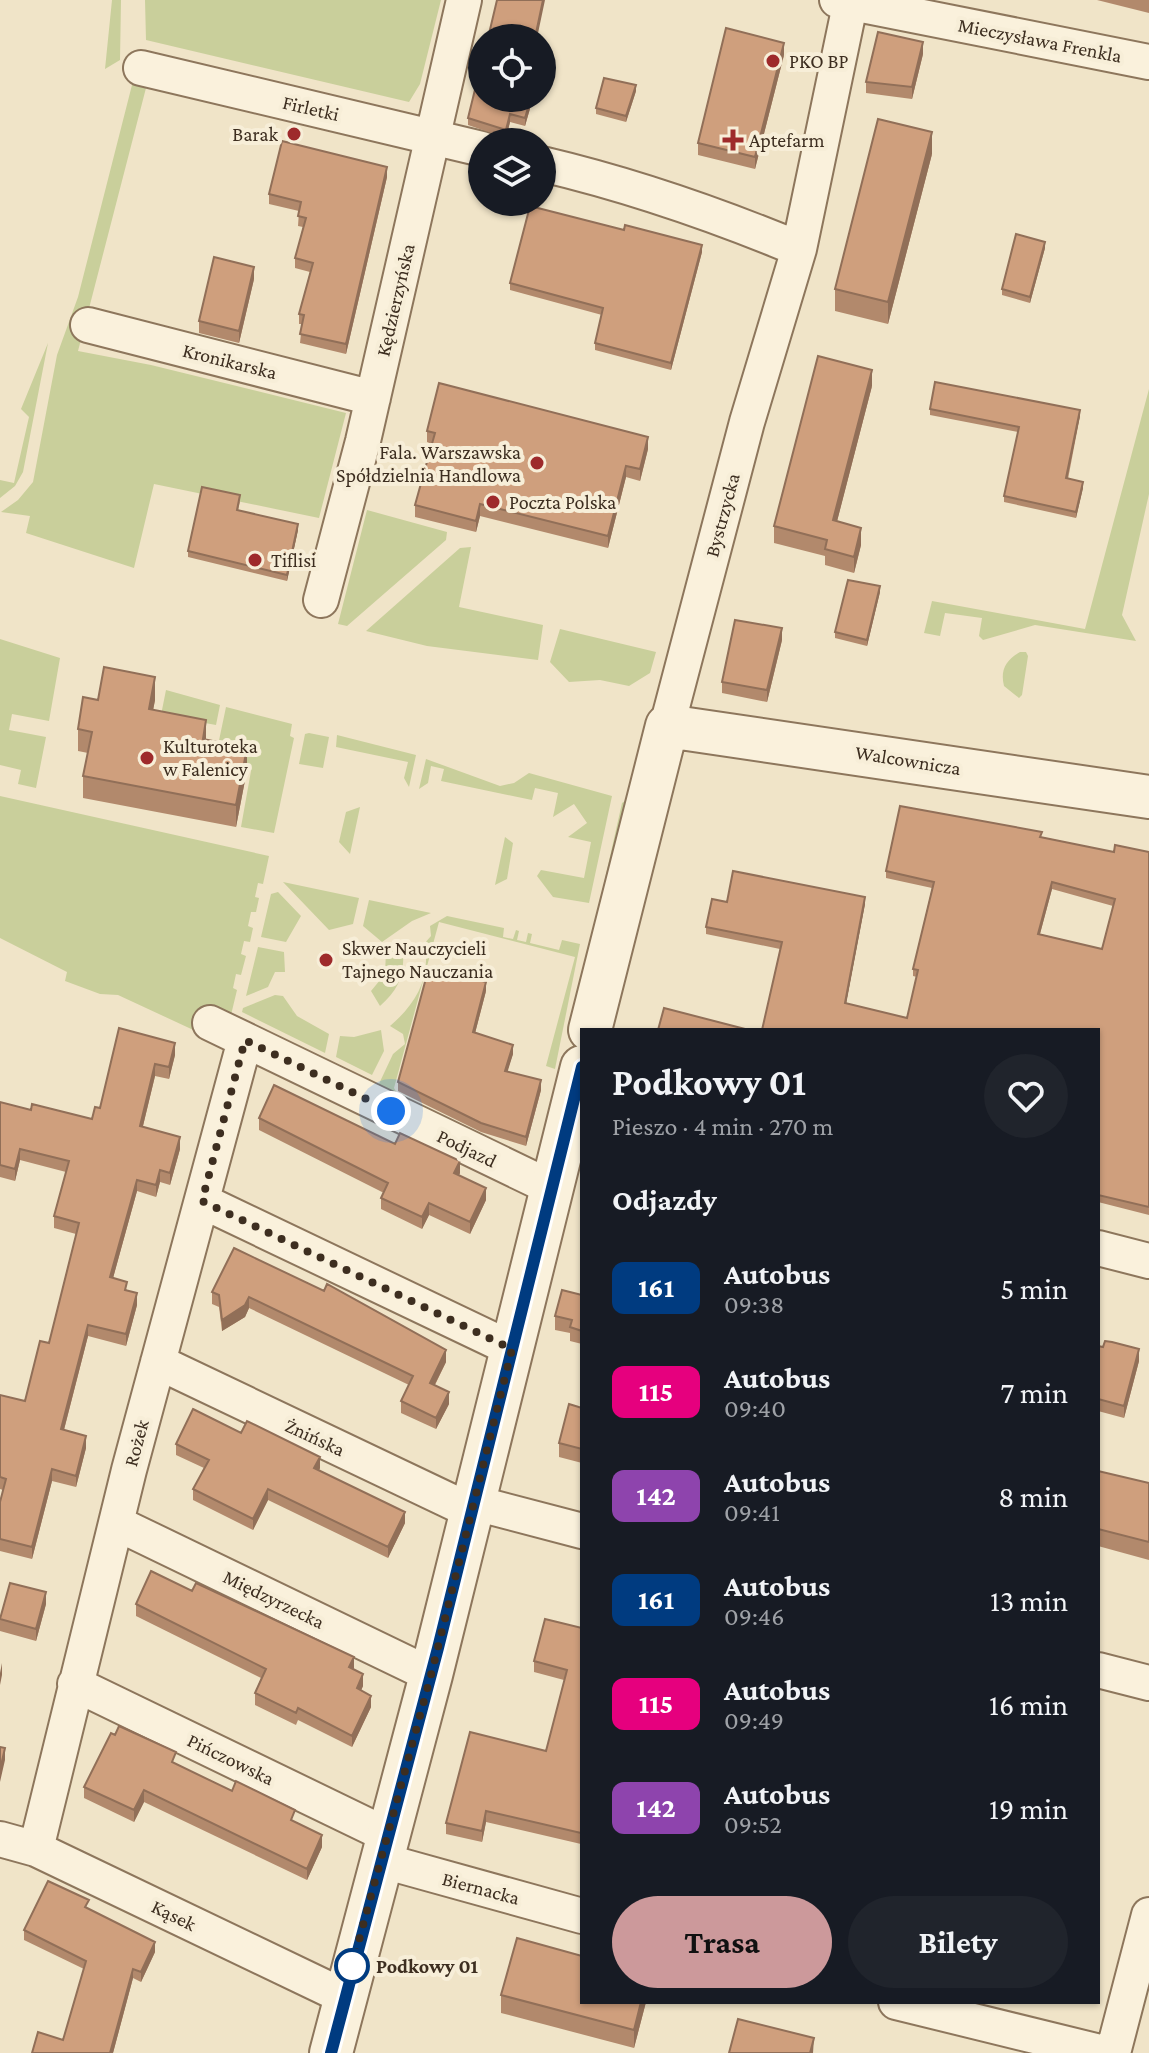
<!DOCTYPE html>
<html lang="pl">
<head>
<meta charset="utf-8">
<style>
  body { margin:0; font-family:"Crimson Pro",serif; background:#20242c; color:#f1f3f6; height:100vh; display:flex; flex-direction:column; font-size:30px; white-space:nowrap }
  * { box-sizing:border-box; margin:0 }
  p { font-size:26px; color:#9ea1a6 }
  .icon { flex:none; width:44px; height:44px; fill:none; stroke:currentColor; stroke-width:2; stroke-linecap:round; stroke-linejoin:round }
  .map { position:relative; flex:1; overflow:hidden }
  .drawer { position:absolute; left:580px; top:1028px; width:520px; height:976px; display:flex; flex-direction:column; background:#171b24; border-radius:0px; box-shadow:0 2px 6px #0004 }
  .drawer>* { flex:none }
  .badge { padding:0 16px; border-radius:12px; font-size:28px; line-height:52px }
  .tools { position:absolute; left:468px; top:24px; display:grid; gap:16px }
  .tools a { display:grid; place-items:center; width:88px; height:88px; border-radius:50%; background:#171b24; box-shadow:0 2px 6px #0004; font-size:40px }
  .you { position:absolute; width:40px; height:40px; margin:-20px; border:6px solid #fff; border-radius:50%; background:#1a73e8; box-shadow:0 0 0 12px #1a73e833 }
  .map>.badge { position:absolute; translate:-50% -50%; box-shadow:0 0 0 4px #fff }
  h2 { padding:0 32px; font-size:30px; line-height:72px }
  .round { display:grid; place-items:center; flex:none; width:84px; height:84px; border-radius:42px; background:#20242c }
  .summary { display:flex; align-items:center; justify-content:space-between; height:136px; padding:0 32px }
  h1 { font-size:38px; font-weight:700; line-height:60px }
  .action { display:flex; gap:16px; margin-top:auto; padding:16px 32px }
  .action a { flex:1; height:92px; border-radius:48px; background:#cc999b; color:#111; font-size:32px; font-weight:700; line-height:92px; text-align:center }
  .action a+a { background:#20242c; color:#f1f3f6 }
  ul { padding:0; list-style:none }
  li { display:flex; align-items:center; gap:24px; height:104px; padding:0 32px }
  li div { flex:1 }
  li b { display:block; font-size:30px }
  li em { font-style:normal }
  li .badge { min-width:88px; font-weight:700; text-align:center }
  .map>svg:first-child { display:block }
</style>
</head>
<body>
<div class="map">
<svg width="1149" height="2053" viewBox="0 0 1149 2053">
  <rect width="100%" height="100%" fill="#f0e4c8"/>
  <!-- green -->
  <path fill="#c9cf9b" d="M112,0H121L120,60L105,69Z
    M145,0H441L420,84L409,102L146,40Z
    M132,85L146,88L78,351L151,365L346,413L319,518L154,484L134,568L26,533L30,516L1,512L18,500L33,482L57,355L78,297Z
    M48,343L23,472L15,486L0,498V480L14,483L29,417L21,409Z
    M1149,389V494L1122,615L1136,641L1035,625L983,640L979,636L982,618L945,613L940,636L924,633L932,601L1085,629Z
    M367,510L447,532L446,540L347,626L338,624Z
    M471,547L459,607L543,625L538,660L427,646L366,631L460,548Z
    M560,629L656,652L650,673L629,686L600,680L569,682L550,662Z
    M0,639L60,658L49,721L12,714L9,730L46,737L36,788L18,784L21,770L0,765Z
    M1020,652H1026L1028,656L1022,695L1019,698L1004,686C1000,670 1006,660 1020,652Z
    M166,690L220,705L216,725L161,715Z
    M226,707L292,724L290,736L294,738L274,833L241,827L251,771L217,750Z
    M309,733L329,737L323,768L299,764L305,734Z
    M337,735L416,755L409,787L404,778L408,762L336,747Z
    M426,759L500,786L514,783L529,773L612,796L589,903L553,897L537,876L541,870L584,878L591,842L568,837L587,823L574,804L553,817L558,793L535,788L532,800L441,781L444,769L431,766L428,783L419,789Z
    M0,796L269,856L263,884L258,883L255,897L259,898L256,912H251L248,926L253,928L250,942L244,941L241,954L246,956L241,975L236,974L233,988L237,990L231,1015L211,1006L202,1034L118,995L100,994L65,981L67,972L0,938Z
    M628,799L603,899L600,901L622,803Z
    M360,807L350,854L339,842L346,812Z
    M505,837L513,843L507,879L495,885Z
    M283,882L359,898L353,924L329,930Z
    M278,892L301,916L286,942L261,937L271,894Z
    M369,900L431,913L412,921L382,942L363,926Z
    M447,916L504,928L503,937L513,939L516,930L519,931L517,940L526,942L528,933L532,934L530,943L559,950L562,940L580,944L555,1069L546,1066L575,957L439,922L394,1088L397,1093L395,1099L377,1088L393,1054L405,1044L403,1034L390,1026C416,1004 432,976 424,944L431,936L430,926Z
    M401,942C407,969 401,988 380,1006L371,991L385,974L386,951Z
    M258,947L284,952L285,972H275L268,987L246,996Z
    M275,995L283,996L297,1016L329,1034L325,1053L242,1012L243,1008Z
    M381,1030L384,1051L372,1075L336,1057L340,1036L354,1037Z"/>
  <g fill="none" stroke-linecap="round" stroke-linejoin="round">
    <!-- minor casing -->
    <g stroke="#8d765c" stroke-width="38">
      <path id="minor" d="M837,0L1149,62
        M141,68L482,149
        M542,164C631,185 715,214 799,249
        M88,325L373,398
        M321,600L363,441L464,0
        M667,726L747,422L799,249L851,0
        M210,1023L552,1188
        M202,1201L512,1349
        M1098,1248L1149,1261
        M158,1362L473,1512
        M475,1503L582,1531
        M116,1523L431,1675
        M1098,1670L1149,1683
        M75,1684L387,1835
        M0,1839L36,1849L345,1997
        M36,1849L129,1470L245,1040
        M380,1860L582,1916
        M896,2002L1104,2053
        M1113,2053L1149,1915"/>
    </g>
    <!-- tertiary casing -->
    <g stroke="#8d765c" stroke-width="46">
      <path id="tertiary" d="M590,1030L667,726L1149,797
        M331,2053L431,1675L582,1067"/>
    </g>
    <!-- minor -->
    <use href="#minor" stroke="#faf1dc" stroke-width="34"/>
    <!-- tertiary -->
    <use href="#tertiary" stroke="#faf1dc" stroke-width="42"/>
  </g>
  <!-- wall -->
  <path fill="#b2896c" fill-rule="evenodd" d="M1097,0H1149V13Z
    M923,54L912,99L866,93V82Z
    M784,55L755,169L698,155V143Z
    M636,91L626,122L596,114V108Z
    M482,98H533L525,126L510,122L506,138L468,125V118Z
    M932,154L888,324L835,311V289Z
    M387,177L346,354L300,343L302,324H299V314L310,272L295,268V258L303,227L298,226L299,211L269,204V194Z
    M624,230L702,252L671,370L595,350V343L602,315L510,290V283Z
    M1045,248L1030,303L1002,295V289Z
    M254,279L239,343L199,333V321Z
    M872,386L837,521L861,545L854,573L825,565V556L774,543V526Z
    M930,409L1080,416L1068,479L1083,488L1076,518L1004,502V496L1018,432L930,415Z
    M427,431L648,449L640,481L626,477L608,548L480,516L476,532L415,517V505L432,444L427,442Z
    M240,501L238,511L298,530L287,581L188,557V551Z
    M880,592L867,646L835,638V632Z
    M782,640L767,702L722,693V682Z
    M98,700H155L153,710L206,740L247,770L236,827L83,798V776L88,753L78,751V729Z
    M1042,837L1114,852H1149V1215L1098,1202V1030H762L780,949L706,934V927L727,902L865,904L846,1003L907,1018L917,977L913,976V969L932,888L886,878V871ZM1052,889L1113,906L1102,949L1040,934Z
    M486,991L475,1033L513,1054L507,1071L541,1090L526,1146L481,1132L398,1091V1082Z
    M119,1028L175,1055L169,1079L155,1076L143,1126L180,1149L170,1185L160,1182L156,1197L137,1191L113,1278L127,1290L137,1305L126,1346L88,1336L64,1430L86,1448L76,1487L52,1481L32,1559L0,1551V1502L3,1490L0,1489V1395L25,1401L49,1343L76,1234L54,1228V1216L66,1172L20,1160L15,1181L0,1177V1102L31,1110L92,1119L100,1108Z
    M259,1118L395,1144L460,1173L459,1175L486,1200L470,1234L429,1215L422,1229L381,1209V1198L384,1193L259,1130Z
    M234,1248L446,1362L435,1385L449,1404L436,1429L401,1413V1401L409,1385L249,1308L245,1317L222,1331L219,1307L212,1304V1292Z
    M582,1295V1344L570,1341V1333L555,1330V1316Z
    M1098,1346L1139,1361L1124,1418L1098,1411Z
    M582,1408V1463L559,1457V1443Z
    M241,1433L320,1468L319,1471L405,1523L388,1558L268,1500L253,1530L193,1500V1489L204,1468L176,1455V1444Z
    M1098,1471L1149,1483V1560L1098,1546Z
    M46,1604L36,1641L0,1631V1619Z
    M136,1604L354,1669L363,1686L361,1690L371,1707L352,1747L298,1720L296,1725L255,1705V1693L261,1678L136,1616Z
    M582,1628L581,1844L486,1822L482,1842L446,1834V1823L546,1751L564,1680L534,1672V1661Z
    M176,1764L295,1822L322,1847L307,1880L144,1802L134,1822L84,1798V1787Z
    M89,1909L155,1952L141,1982L133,1978L113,2053H32L63,2040L84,1969L24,1940V1930Z
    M501,1995L582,2002H646L634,2048L501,2013Z"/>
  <!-- shaded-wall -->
  <path fill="#916f58" d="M543,0H545L537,38H535Z
    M923,42V54L912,99V87Z
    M784,43V55L755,169V157Z
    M636,85V91L626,122V116Z
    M531,98H533L525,126V118Z
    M510,114V122L506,138V130Z
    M932,132V154L888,324V302Z
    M387,167V177L346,354V344Z
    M1045,242V248L1030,303V297Z
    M702,245V252L671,370V363Z
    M254,267V279L239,343V331Z
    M872,370V386L833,537V520Z
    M1080,410V416L1066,484V478Z
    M648,437V449L640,481V469Z
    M626,466V477L608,548V536Z
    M1083,482V488L1076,518V512Z
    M480,504V516L476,532V521Z
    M298,524V530L287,581V575Z
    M861,528V545L854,573V557Z
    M880,586V592L867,646V640Z
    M782,628V640L767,702V690Z
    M155,677V700L149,731V709Z
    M206,720V742L203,739Z
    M247,748V770L236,827V805Z
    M1052,882V889L1038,941V934Z
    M865,897V904L845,1010V1003Z
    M486,982V991L473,1041V1032Z
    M175,1043V1055L169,1079V1067Z
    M513,1045V1054L505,1080V1071Z
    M155,1064V1076L140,1138V1126Z
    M541,1080V1090L526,1146V1137Z
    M180,1137V1149L170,1185V1173Z
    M20,1149V1160L15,1181V1169Z
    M460,1161V1173L454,1185V1173Z
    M160,1170V1182L156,1197V1185Z
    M137,1180V1191L110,1289V1277Z
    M486,1188V1200L470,1234V1222Z
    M429,1203V1215L422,1229V1217Z
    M137,1293V1305L126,1346V1334Z
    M249,1297V1308L245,1317L222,1331V1320Z
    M88,1325V1336L61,1441V1429Z
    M1139,1349V1361L1124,1418V1406Z
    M446,1350V1362L430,1394V1383Z
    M449,1392V1404L436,1429V1418Z
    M86,1436V1448L76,1487V1476Z
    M320,1457V1468L314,1479V1468Z
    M52,1469V1481L32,1559V1547Z
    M268,1489V1500L253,1530V1519Z
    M405,1512V1523L388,1558V1547Z
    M46,1592V1604L36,1641V1629Z
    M354,1657V1669L349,1667Z
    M2,1663V1675L0,1685V1673Z
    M363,1674V1686L357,1700V1688Z
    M371,1696V1707L352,1747V1736Z
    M5,1748V1760L0,1782V1770Z
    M144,1790V1802L134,1822V1810Z
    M486,1811V1822L482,1842V1831Z
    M322,1835V1847L307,1880V1869Z
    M155,1942V1952L141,1982V1972Z
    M133,1969V1978L113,2053H110Z
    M641,2002H646L634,2048V2030Z
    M814,2038L813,2053H810Z"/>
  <!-- building -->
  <path fill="#cf9f7d" stroke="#916f58" stroke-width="2" fill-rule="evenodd" d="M497,0H543L535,38H488Z
    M726,28L784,43L755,157L698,143Z
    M878,32L923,42L912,87L866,82Z
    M482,61V98H531L525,118L510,114L506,130L468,118Z
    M604,78L636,85L626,116L596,108Z
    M878,119L932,132L888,302L835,289Z
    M282,141L387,167L346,344L300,334L304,315L299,314L313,263L295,258L306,218L298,216L301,202L269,194Z
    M530,206L624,230L625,225L702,245L671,363L595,343L603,308L510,283Z
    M1016,234L1045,242L1030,297L1002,289Z
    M214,257L254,267L239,331L199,321Z
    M818,356L872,370L833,520L861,528L854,557L825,549L827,540L774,526Z
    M935,382L1080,410L1066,478L1083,482L1076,512L1004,496L1019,427L930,409Z
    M439,383L648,437L640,469L626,466L608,536L480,504L476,521L415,505L435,433L427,431Z
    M202,487L240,495L237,510L298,524L287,575L188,551Z
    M848,580L880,586L867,640L835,632Z
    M735,620L782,628L767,690L722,682Z
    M104,667L155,677L149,709L206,720L203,739L247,748L236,805L83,776L92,732L78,729L83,697L98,700Z
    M900,806L1042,832L1040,837L1114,852L1115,845L1149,852V1207L1098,1195V1030H762L782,942L706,927L712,899L727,902L733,871L865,897L845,1003L907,1018L918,970L913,969L934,882L886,871ZM1052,882L1115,899L1102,949L1038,934Z
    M429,967L486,982L473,1032L513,1045L505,1071L541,1080L526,1137L481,1123L398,1082Z
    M664,1008L749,1030H658Z
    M119,1028L175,1043L169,1067L155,1064L140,1126L180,1137L170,1173L160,1170L156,1185L137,1180L110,1277L127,1282L125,1290L137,1293L126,1334L88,1325L61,1429L86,1436L76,1476L52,1469L32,1547L0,1539V1502L6,1479L0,1477V1395L25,1401L40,1341L49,1343L79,1223L54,1216L69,1161L20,1149L15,1169L0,1165V1102L31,1110L32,1104L92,1119L95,1107L100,1108Z
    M274,1085L395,1144L400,1133L460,1161L454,1173L486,1188L470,1222L429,1203L422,1217L381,1198L388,1183L259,1118Z
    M234,1248L324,1291L327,1284L446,1350L430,1383L449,1392L436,1418L401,1401L413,1376L249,1297L245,1305L222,1320L219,1295L212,1292Z
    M562,1290L582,1295V1331L570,1327L572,1320L555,1316Z
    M1105,1341L1112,1342L1139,1349L1124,1406L1098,1399V1346L1103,1347Z
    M569,1404L582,1408V1449L559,1443Z
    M193,1409L241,1433L247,1421L320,1457L314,1468L405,1512L388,1547L268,1489L253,1519L193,1489L209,1460L176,1444Z
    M1098,1471L1149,1483V1542L1098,1529Z
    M151,1571L192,1591L196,1583L354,1657L349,1667L363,1674L357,1688L371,1696L352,1736L298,1708L296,1713L255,1693L266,1669L136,1604Z
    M10,1583L46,1592L36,1629L0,1619Z
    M545,1619L582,1628L581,1833L486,1811L482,1831L446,1823L470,1732L546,1751L567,1670L534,1661Z
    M119,1726L176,1752L172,1762L232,1791L236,1781L295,1810L291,1820L322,1835L307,1869L144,1790L134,1810L84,1787L111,1733L115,1735Z
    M0,1747L5,1748L0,1770Z
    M48,1881L89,1900L85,1907L155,1942L141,1972L133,1969L110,2053H32L38,2032L63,2040L86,1961L24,1930Z
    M517,1938L582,1956V2002H641L634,2030L501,1995Z
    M738,2019L814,2038L810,2053H729Z"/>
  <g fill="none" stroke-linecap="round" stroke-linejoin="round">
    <!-- line casing -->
    <g stroke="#fff" stroke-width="18">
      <path id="line" d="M331,2053L438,1648L582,1067"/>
    </g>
    <!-- line -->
    <use href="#line" stroke="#003b80" stroke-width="12"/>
    <!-- walk -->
    <path stroke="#3d2e20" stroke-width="8" stroke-dasharray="0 14.4" d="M352,1966L431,1675L512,1349L202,1201L245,1040L391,1111"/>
  </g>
  <!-- markers -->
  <g fill="#9e2a2b" stroke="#f7eed8" stroke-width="3">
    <circle cx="773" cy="61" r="8"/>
    <circle cx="294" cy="134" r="8"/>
    <path d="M729 128h8v8h8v8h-8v8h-8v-8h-8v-8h8z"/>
    <circle cx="537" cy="463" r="8"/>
    <circle cx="493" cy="502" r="8"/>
    <circle cx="255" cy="560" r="8"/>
    <circle cx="147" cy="758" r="8"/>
    <circle cx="326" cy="960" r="8"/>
  </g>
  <circle fill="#fff" stroke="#003b80" stroke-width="4" cx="352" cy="1966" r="16"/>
  <g text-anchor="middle" stroke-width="8" stroke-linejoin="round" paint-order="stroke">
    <!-- street labels -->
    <g font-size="20" fill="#3d2e20" stroke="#f7eed8">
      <text transform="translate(1040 40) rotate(11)" y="7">Mieczysława Frenkla</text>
      <text transform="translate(311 108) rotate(13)" y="7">Firletki</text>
      <text transform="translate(395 300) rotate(-77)" y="7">Kędzierzyńska</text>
      <text transform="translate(230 361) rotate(14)" y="7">Kronikarska</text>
      <text transform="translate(722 515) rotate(-75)" y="7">Bystrzycka</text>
      <text transform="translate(908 760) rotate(9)" y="7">Walcownicza</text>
      <text transform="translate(467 1148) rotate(26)" y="7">Podjazd</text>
      <text transform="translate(315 1437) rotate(25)" y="7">Żnińska</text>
      <text transform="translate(136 1443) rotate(-75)" y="7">Rożek</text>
      <text transform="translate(274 1599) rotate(26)" y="7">Międzyrzecka</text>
      <text transform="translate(231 1759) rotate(26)" y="7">Pińczowska</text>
      <text transform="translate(481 1888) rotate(15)" y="7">Biernacka</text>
      <text transform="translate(174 1915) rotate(26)" y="7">Kąsek</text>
    </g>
    <!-- poi labels -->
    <g font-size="20" fill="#3d2e20" stroke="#f7eed8" text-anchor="start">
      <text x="789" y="68">PKO BP</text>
      <text x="278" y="141" text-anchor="end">Barak</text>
      <text x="749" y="147">Aptefarm</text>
      <text x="521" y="459" text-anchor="end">Fala. Warszawska<tspan x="521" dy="23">Spółdzielnia Handlowa</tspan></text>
      <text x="509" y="509">Poczta Polska</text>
      <text x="271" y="567">Tiflisi</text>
      <text x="163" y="753">Kulturoteka<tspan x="163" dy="23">w Falenicy</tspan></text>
      <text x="342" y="955">Skwer Nauczycieli<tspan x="342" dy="23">Tajnego Nauczania</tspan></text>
    </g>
    <!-- stop labels -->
    <g font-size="20" font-weight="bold" fill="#3d2e20" stroke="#f7eed8" text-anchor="start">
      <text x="376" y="1973">Podkowy 01</text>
    </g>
  </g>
</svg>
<div class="tools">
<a><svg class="icon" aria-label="locate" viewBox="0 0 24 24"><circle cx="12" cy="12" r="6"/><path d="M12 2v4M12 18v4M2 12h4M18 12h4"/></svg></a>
<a><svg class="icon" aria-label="layers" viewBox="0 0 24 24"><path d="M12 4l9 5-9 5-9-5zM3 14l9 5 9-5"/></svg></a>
</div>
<div class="you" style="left:391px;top:1111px"></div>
<section class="drawer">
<div class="summary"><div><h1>Podkowy 01</h1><p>Pieszo · 4 min · 270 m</p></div><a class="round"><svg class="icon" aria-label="heart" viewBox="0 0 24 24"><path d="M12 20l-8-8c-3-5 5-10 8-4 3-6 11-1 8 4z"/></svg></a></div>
<h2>Odjazdy</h2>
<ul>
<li><span class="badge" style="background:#003b80;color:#fff">161</span><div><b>Autobus</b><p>09:38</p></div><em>5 min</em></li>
<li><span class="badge" style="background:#e6007e;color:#fff">115</span><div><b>Autobus</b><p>09:40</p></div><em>7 min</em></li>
<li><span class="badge" style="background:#8e44ad;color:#fff">142</span><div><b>Autobus</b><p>09:41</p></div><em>8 min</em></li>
<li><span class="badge" style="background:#003b80;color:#fff">161</span><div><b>Autobus</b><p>09:46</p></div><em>13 min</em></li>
<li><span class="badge" style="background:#e6007e;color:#fff">115</span><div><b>Autobus</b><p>09:49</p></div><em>16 min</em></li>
<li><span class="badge" style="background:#8e44ad;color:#fff">142</span><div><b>Autobus</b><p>09:52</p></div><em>19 min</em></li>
</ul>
<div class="action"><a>Trasa</a><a>Bilety</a></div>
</section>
</div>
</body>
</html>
